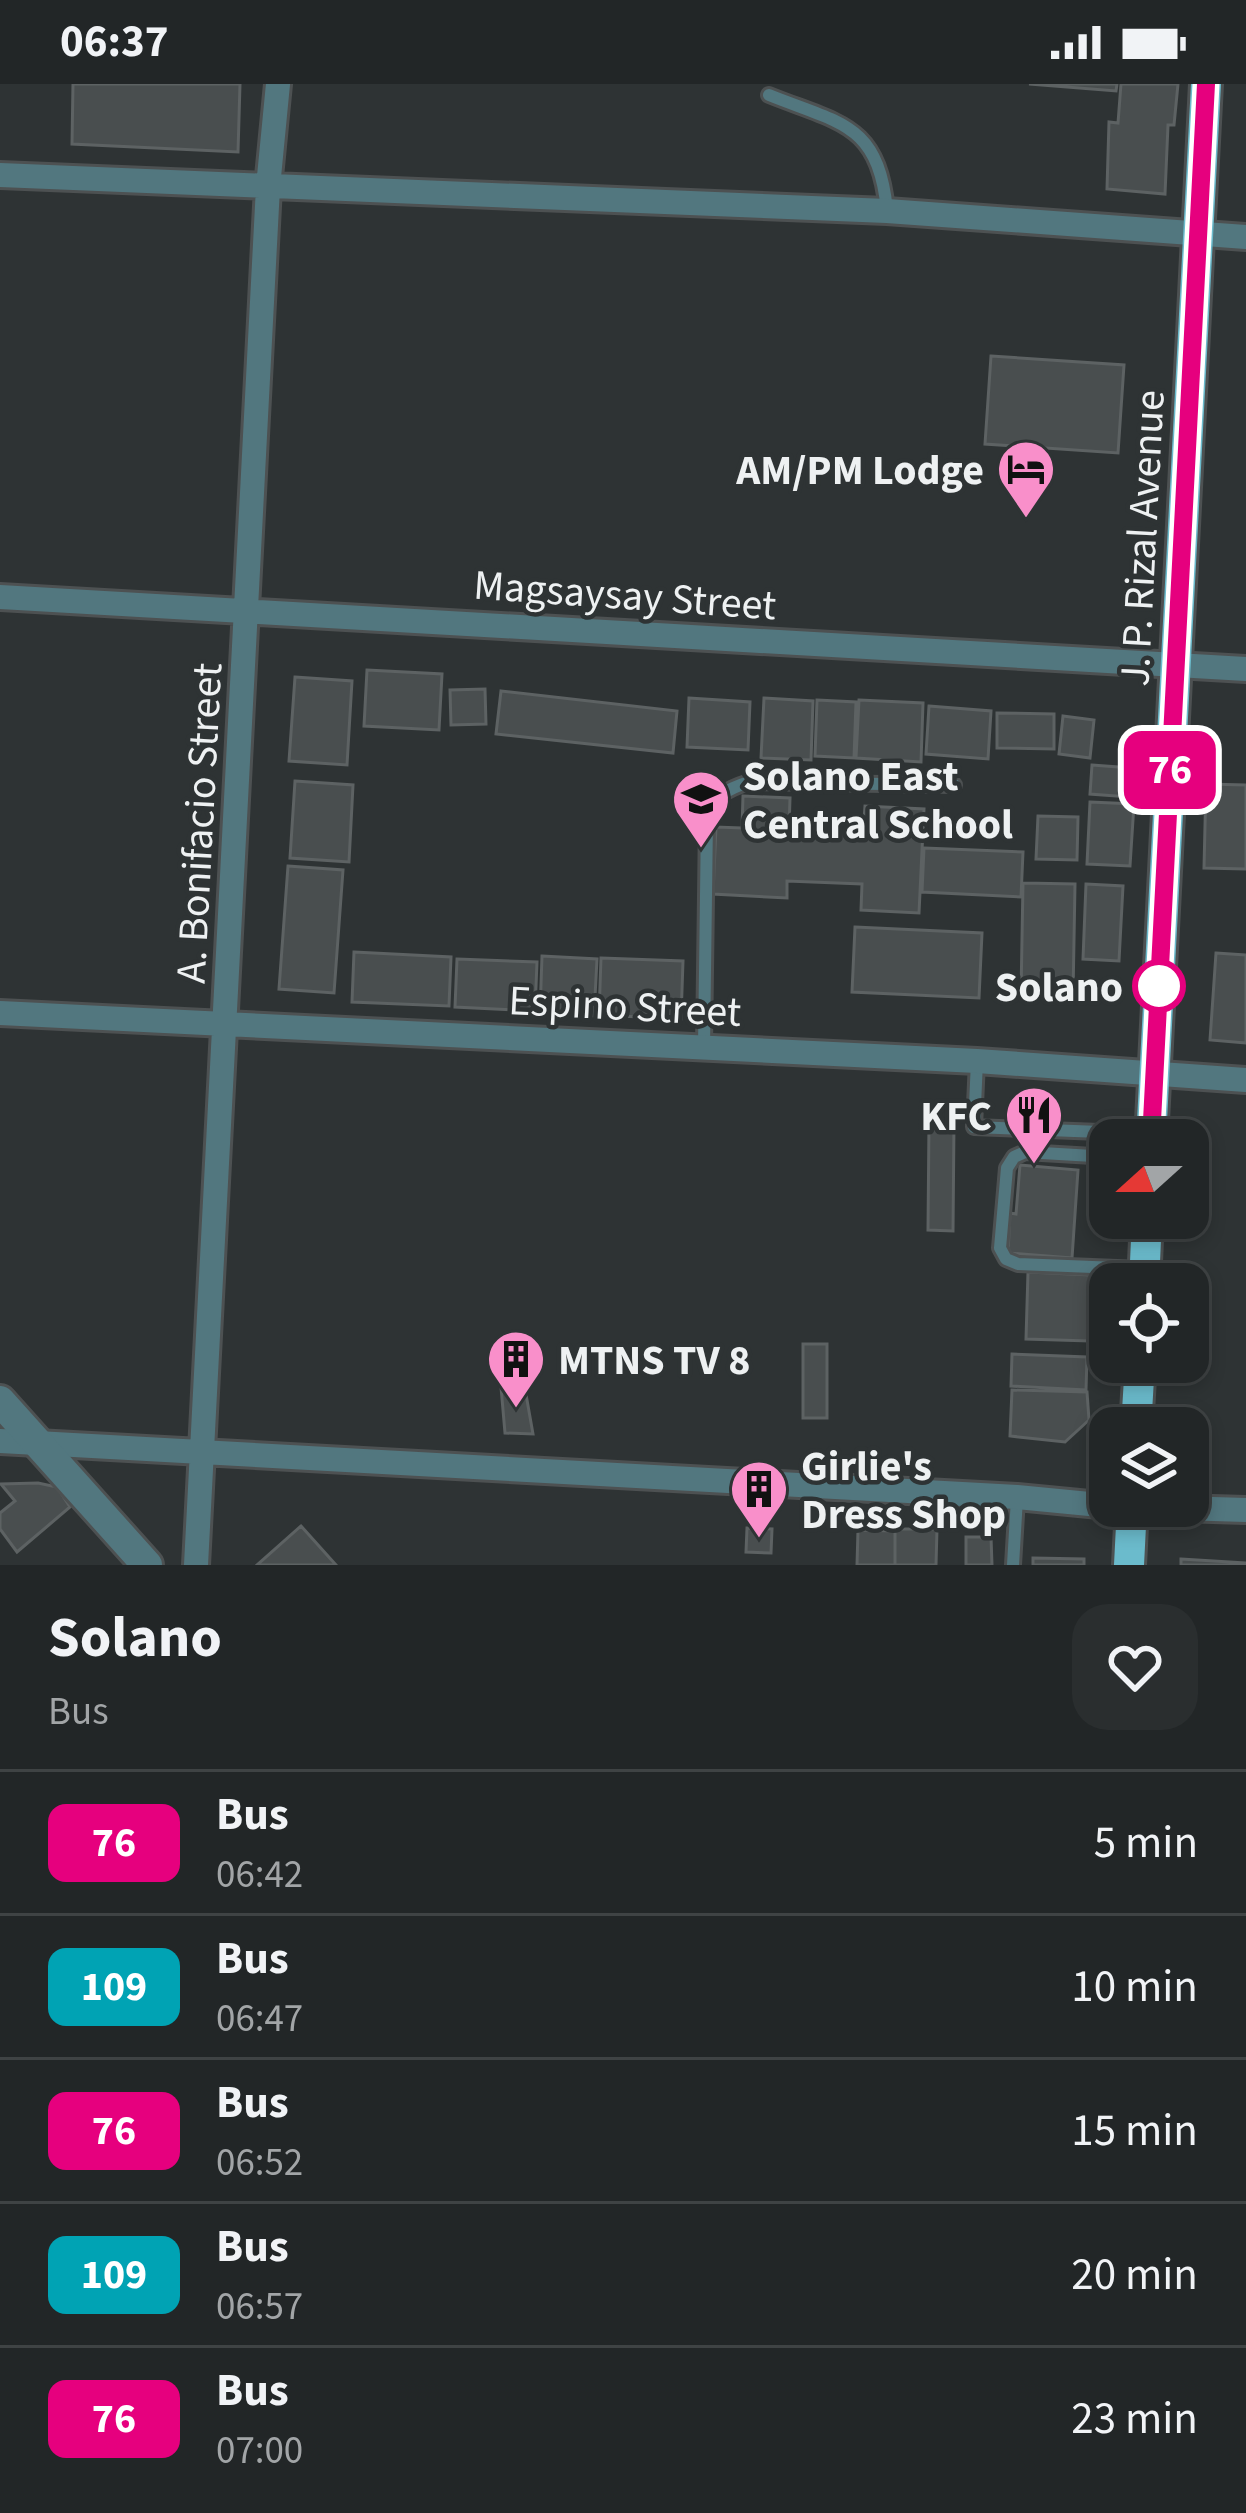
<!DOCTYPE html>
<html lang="en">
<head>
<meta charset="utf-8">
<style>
  body { margin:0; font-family:"Source Sans 3",sans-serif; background:#2a2e2f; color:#f1f3f6; height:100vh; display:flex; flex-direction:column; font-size:45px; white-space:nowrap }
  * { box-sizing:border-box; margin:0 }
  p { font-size:39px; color:#a2a5a7 }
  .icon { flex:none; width:66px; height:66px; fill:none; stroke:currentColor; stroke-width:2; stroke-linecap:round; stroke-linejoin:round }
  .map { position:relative; height:1481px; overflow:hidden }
  .panel { display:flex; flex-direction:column; background:#222627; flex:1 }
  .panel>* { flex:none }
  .badge { padding:0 24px; border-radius:18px; font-size:42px; line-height:78px }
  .needle { width:78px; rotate:249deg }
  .tools { position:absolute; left:1089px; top:1035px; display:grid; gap:24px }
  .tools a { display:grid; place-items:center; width:120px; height:120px; border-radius:24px; background:#222627; box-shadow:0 6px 18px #0003,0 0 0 3px #3f4344; font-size:60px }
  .map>.badge { position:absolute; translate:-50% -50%; box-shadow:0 0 0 6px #fff }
  .round { display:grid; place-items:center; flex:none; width:126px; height:126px; border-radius:36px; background:#2a2e2f }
  .head { display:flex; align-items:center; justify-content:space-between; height:204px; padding:0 48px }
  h1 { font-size:57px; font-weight:700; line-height:90px }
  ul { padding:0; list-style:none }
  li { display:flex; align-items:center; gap:36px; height:144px; padding:0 48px; border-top:3px solid #3f4344 }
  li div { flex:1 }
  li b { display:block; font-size:45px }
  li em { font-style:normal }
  li .badge { min-width:132px; font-weight:700; text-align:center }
  .status { display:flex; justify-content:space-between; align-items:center; height:84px; padding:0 60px; background:#222627; direction:ltr }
  .status svg { height:33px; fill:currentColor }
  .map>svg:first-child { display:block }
</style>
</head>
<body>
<div class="status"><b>06:37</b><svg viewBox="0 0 49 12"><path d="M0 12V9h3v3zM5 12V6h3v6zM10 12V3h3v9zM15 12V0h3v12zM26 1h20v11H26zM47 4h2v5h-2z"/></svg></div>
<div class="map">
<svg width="1246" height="1481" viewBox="0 0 1246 1481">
  <rect width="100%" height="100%" fill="#2e3334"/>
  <!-- building -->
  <path fill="#494e4f" stroke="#5d6263" stroke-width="3" d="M73,0H240L238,68L72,60Z
    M1029,0H1117L1116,7Z
    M1121,0H1178L1174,41H1168L1165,110L1107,105L1109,38L1118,39Z
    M991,272L1124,281L1118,369L985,360Z
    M367,586L442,590L439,646L364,642Z
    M295,593L352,597L347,681L289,677Z
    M485,605L486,640L451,641L450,606Z
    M501,607L677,627L673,669L496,650Z
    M689,614L750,618L748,666L687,663Z
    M764,614L813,617L811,676L761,674Z
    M817,616L856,618L854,674L815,672Z
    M859,616L923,619L921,678L856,674Z
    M929,622L991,627L988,675L926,670Z
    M997,629L1054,630V665L997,664Z
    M1063,632L1094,636L1090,674L1059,670Z
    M1092,681L1131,684L1129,713L1090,710Z
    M295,697L353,701L349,778L290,774Z
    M1206,700L1246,701V785L1204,784Z
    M743,712L790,714L789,746L863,749L865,722L924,725L919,829L861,826L862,800L787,797V814L713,810L716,743L742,744Z
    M1090,718L1134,720L1130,782L1087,780Z
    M1038,732L1078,733L1077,776L1036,775Z
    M924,764L1023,768L1021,813L922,808Z
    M288,782L343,786L334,909L279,905Z
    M1023,799L1075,800L1073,912L1021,911Z
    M1086,800L1123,802L1119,877L1083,875Z
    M855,843L982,849L979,914L852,908Z
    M354,868L451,873L449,922L352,918Z
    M1216,869L1246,871V959L1210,956Z
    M542,872L597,875L594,932L540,929Z
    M601,874L683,877L681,935L599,931Z
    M457,875L537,878L535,927L455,923Z
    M929,1038H954L953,1147L928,1146Z
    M1020,1081L1078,1086L1072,1174L1008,1169L1010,1129L1016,1130Z
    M1028,1188L1091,1191L1089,1257L1026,1255Z
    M803,1260H827V1334H803Z
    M1012,1270L1087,1273L1086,1306L1011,1302Z
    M524,1299L533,1350L505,1349L501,1303Z
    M1012,1306L1087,1308L1089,1336L1065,1358L1010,1352Z
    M38,1399L57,1403L70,1423L17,1468L0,1445V1429L15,1417L1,1400Z
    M301,1442L336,1481H257Z
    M747,1444L772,1445L771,1469L746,1468Z
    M895,1445H937L936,1481H895Z
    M858,1446L895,1447V1481H857Z
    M966,1453H991L992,1481H966Z
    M1033,1474L1084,1475V1481H1033Z
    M1181,1475L1246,1479V1481H1181Z"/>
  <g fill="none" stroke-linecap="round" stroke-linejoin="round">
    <!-- service casing -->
    <g stroke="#4d5152" stroke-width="18">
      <path id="service" d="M769,11C841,40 878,39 887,126
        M704,963L707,736C713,712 727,705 749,698L954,701
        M977,977L974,1043L1152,1050
        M1110,1073L1025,1068L1014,1073L1007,1084L1000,1164L1006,1175L1018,1180L1142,1185
        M1013,1481L1017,1414"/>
    </g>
    <!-- minor casing -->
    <g stroke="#4d5152" stroke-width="30">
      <path id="minor" d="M0,91L887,127L1246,153
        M0,513L1246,585
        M0,929L977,977L1246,996
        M0,1357L1017,1413L1110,1422
        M1114,1422L1246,1426
        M196,1481L268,103L278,0"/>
    </g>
    <!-- tertiary casing -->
    <g stroke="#4d5152" stroke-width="36">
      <path id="tertiary" d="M0,1317L147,1481"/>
    </g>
    <!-- primary casing -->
    <g stroke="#4d5152" stroke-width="36">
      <path id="primary" d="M1151,1056L1206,0
        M1144,1200L1147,1134
        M1136,1344L1140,1278
        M1129,1481L1132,1422"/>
    </g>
    <!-- service -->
    <use href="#service" stroke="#52777f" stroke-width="12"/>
    <!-- minor -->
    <use href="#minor" stroke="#52777f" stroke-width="24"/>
    <!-- tertiary -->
    <use href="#tertiary" stroke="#52777f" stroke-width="30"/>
    <!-- primary -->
    <use href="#primary" stroke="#6bbbcc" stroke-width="30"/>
  </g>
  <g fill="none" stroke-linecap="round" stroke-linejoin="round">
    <!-- line casing -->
    <g stroke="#fff" stroke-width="27">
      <path id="line" d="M1151,1056L1206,0"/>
    </g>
    <!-- line -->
    <use href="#line" stroke="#e6007e" stroke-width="18"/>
  </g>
  <!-- icons -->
  <defs>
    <g id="hotel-pin" transform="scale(3)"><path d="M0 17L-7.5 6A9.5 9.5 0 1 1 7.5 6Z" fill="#f98fca" stroke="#2e3334"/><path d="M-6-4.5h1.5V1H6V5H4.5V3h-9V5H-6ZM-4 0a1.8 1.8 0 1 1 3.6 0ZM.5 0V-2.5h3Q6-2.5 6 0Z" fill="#111"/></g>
    <g id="school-pin" transform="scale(3)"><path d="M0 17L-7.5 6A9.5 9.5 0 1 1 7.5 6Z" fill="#f98fca" stroke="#2e3334"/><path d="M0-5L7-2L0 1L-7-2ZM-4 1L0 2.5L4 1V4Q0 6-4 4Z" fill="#111"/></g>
    <g id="restaurant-pin" transform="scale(3)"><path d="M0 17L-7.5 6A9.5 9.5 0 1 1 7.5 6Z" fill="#f98fca" stroke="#2e3334"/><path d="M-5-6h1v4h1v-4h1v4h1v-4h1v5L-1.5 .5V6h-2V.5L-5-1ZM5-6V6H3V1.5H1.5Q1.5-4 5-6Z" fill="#111"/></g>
    <g id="building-pin" transform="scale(3)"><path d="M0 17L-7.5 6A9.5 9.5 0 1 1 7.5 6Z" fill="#f98fca" stroke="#2e3334"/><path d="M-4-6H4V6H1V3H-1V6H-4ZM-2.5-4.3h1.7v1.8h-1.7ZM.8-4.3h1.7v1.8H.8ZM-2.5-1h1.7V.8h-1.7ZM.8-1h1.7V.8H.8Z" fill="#111"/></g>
  </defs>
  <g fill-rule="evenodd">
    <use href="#hotel-pin" x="1026" y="385"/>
    <use href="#school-pin" x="701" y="715"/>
    <use href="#restaurant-pin" x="1034" y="1031"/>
    <use href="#building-pin" x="516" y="1275"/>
    <use href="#building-pin" x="759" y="1405"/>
  </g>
  <!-- markers -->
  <circle fill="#fff" stroke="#e6007e" stroke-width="6" cx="1159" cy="902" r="24"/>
  <g text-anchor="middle" stroke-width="9" stroke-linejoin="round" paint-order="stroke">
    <!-- poi labels -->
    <g font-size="42" font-weight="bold" fill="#eef1f2" stroke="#2e3334" text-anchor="start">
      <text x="984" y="400" text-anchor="end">AM/PM Lodge</text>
      <text x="743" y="706">Solano East<tspan x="743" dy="48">Central School</tspan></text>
      <text x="992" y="1046" text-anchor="end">KFC</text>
      <text x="558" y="1290">MTNS TV 8</text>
      <text x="801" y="1396">Girlie's<tspan x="801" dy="48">Dress Shop</tspan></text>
    </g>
    <!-- street labels -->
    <g font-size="42" fill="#eef1f2" stroke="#2e3334">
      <text transform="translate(1141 454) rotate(-87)" y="15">J. P. Rizal Avenue</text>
      <text transform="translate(625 510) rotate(4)" y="15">Magsaysay Street</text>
      <text transform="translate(198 739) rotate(-87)" y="15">A. Bonifacio Street</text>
      <text transform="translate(625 921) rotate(3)" y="15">Espino Street</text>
    </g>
    <!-- stop labels -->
    <g font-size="42" font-weight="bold" fill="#eef1f2" stroke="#2e3334" text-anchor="end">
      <text x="1123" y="917">Solano</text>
    </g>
  </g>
</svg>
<div class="tools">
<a><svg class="needle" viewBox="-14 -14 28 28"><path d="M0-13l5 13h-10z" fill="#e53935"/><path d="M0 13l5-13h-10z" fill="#a2a5a7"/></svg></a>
<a><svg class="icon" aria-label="locate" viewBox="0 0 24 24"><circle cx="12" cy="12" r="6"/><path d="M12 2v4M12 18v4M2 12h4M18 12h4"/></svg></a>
<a><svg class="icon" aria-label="layers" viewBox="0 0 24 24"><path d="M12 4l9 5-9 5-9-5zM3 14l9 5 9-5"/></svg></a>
</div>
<b class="badge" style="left:1170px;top:686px;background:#e6007e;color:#fff">76</b>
</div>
<section class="panel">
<div class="head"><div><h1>Solano</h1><p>Bus</p></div><a class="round"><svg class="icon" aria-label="heart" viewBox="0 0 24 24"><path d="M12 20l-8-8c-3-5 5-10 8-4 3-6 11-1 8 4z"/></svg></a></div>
<ul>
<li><span class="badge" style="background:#e6007e;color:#fff">76</span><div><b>Bus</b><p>06:42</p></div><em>5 min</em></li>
<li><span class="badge" style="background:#00a3b4;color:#fff">109</span><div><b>Bus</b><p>06:47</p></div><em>10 min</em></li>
<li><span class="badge" style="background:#e6007e;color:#fff">76</span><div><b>Bus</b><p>06:52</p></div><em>15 min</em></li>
<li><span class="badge" style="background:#00a3b4;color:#fff">109</span><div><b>Bus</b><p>06:57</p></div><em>20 min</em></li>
<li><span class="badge" style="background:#e6007e;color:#fff">76</span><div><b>Bus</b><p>07:00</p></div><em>23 min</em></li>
</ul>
</section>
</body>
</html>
